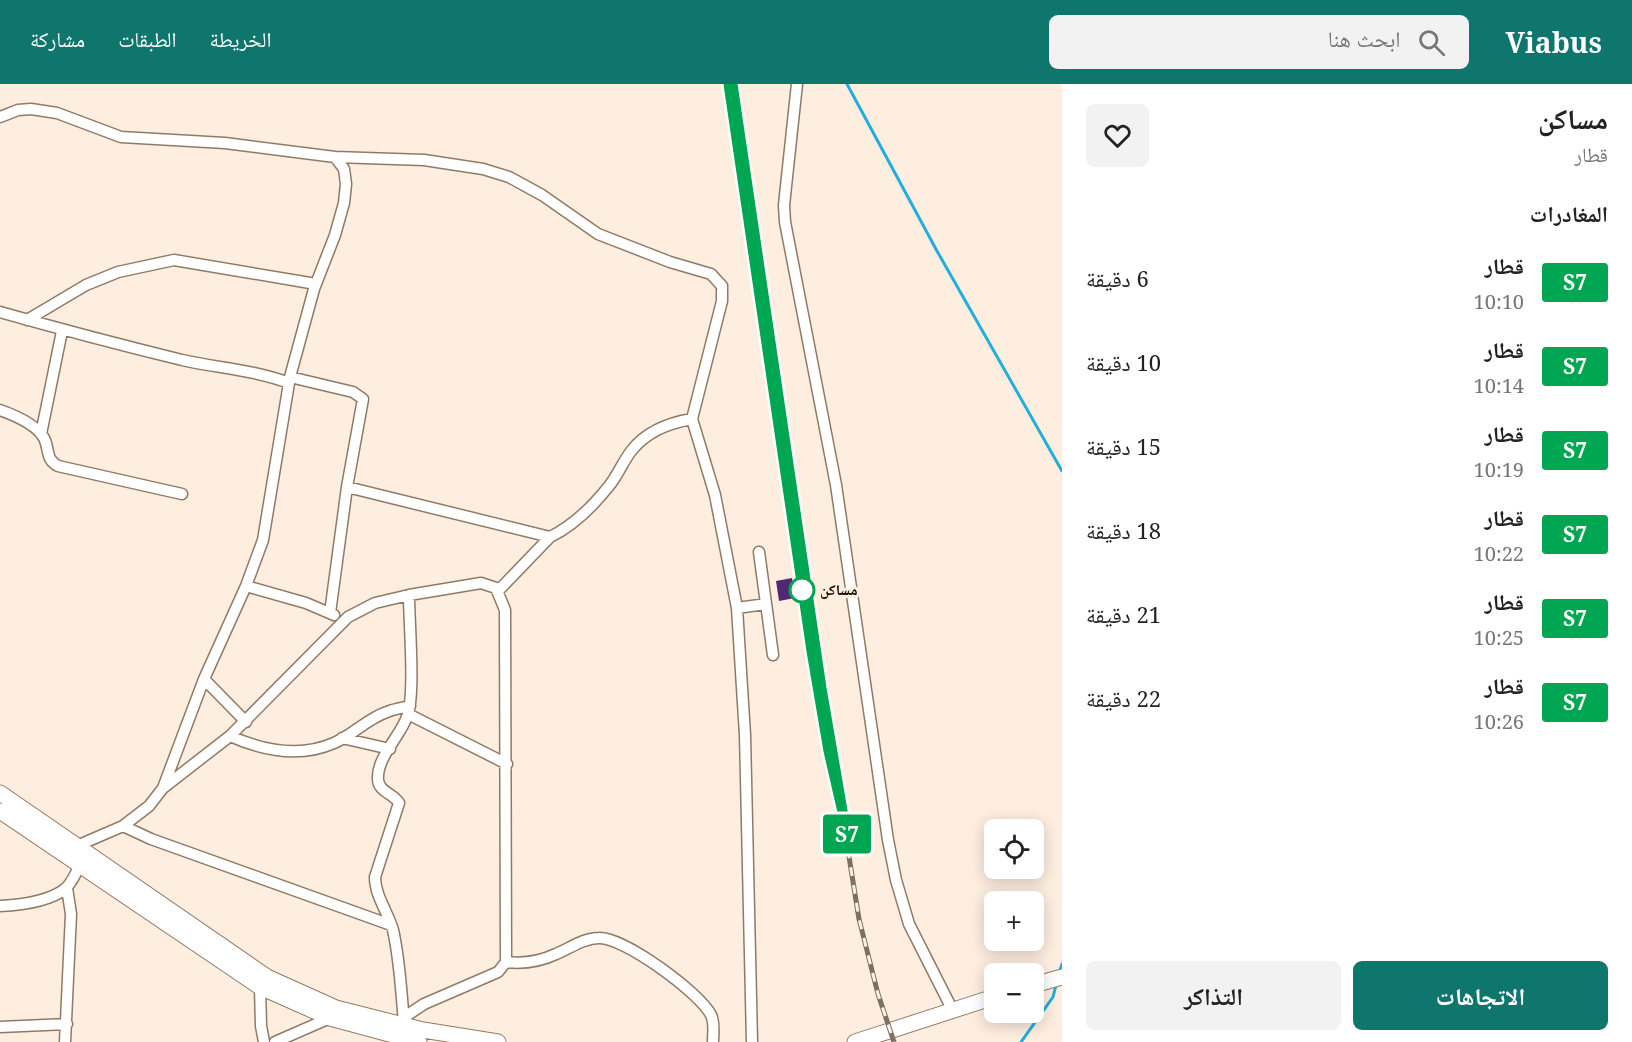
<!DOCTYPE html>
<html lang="ar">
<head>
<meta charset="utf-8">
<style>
  body { margin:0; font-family:"Noto Serif","Noto Naskh Arabic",serif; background:#f2f2f2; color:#222; direction:rtl; height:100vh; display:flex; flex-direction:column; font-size:22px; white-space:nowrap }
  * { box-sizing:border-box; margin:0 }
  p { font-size:20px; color:#767676 }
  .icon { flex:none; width:33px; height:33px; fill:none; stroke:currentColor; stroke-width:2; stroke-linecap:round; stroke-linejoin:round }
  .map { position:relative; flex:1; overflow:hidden; direction:ltr }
  .sheet { display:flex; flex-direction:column; background:#fff; width:570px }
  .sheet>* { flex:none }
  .badge { padding:0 12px; border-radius:4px; font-size:21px; line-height:39px }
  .buttons { position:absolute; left:984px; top:735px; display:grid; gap:12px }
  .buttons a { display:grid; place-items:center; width:60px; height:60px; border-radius:9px; background:#fff; box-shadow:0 3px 15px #0003; font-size:30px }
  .map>.badge { position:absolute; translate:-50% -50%; box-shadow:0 0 0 3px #fff }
  h2 { padding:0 24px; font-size:22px; line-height:54px }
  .round { display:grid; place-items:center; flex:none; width:63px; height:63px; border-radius:9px; background:#f2f2f2 }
  .overview { display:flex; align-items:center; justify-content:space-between; height:102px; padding:0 24px }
  h1 { font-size:28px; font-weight:700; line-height:45px }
  .primary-button { display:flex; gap:12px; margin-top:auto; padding:12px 24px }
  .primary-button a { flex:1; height:69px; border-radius:9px; background:#0f766e; color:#fff; font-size:24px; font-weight:700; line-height:69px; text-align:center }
  .primary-button a+a { background:#f2f2f2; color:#222 }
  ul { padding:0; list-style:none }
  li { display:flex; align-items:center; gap:18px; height:84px; padding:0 24px }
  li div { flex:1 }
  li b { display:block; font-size:22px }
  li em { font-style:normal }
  li .badge { min-width:66px; font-weight:700; text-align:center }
  header { display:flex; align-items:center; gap:36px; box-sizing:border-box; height:84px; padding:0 30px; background:#0f766e; color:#fff }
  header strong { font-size:28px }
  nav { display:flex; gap:33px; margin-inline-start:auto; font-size:21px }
  .search { width:420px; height:54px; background:#f2f2f2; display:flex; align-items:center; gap:15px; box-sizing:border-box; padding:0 21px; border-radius:9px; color:#767676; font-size:22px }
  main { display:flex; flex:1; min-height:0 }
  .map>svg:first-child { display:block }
</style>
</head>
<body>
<header>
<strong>Viabus</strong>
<div class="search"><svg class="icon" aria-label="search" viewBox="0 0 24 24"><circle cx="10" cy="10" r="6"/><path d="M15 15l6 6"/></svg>ابحث هنا</div>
<nav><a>الخريطة</a><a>الطبقات</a><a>مشاركة</a></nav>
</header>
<main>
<section class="sheet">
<div class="overview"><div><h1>مساكن</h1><p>قطار</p></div><a class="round"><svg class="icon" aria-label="heart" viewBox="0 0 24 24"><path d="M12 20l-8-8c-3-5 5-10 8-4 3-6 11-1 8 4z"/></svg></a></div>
<h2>المغادرات</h2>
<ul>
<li><span class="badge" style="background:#00a651;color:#fff">S7</span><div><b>قطار</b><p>10:10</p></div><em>6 دقيقة</em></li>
<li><span class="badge" style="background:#00a651;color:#fff">S7</span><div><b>قطار</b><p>10:14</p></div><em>10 دقيقة</em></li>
<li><span class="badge" style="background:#00a651;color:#fff">S7</span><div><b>قطار</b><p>10:19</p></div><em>15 دقيقة</em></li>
<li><span class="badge" style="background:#00a651;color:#fff">S7</span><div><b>قطار</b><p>10:22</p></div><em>18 دقيقة</em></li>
<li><span class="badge" style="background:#00a651;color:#fff">S7</span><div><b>قطار</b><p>10:25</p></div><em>21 دقيقة</em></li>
<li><span class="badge" style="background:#00a651;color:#fff">S7</span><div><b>قطار</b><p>10:26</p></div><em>22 دقيقة</em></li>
</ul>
<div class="primary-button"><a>الاتجاهات</a><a>التذاكر</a></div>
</section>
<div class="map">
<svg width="1062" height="958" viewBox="0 0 1062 958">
  <rect width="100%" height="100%" fill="#feeee0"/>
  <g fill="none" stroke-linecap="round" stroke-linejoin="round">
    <!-- stream -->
    <path stroke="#22aedc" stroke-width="3" d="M847,0L937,167L1062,387
      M1059,889L1062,880
      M1021,958L1053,913L1056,901"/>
  </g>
  <!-- building -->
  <path fill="#522773" d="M792,494L795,514L779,517L776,497Z"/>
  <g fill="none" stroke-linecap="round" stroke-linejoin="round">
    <!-- street casing -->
    <g stroke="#917a65" stroke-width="13">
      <path id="street" d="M797,0L784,121L785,138L836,401L888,756L896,796L909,840L952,925
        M0,33L18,26L31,25L57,29L121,53L225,59L335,73L424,76L483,85L509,93L542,111L598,150L670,178L711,190L722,202V217L692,335L715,411L737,524L745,651L752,958
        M0,228C60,245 121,261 182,276C218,284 254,286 289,299
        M27,236L86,201L118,188L174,176L316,200
        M290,293L353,308L363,315L347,403L330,529
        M0,326C14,331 36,340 44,354C50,366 45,375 58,382L182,410
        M41,350L62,247
        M347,403L550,453C573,442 593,422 609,402C618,391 623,377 632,366C647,347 668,339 692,335
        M759,468L773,571
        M246,502L306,519L334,531
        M498,507L550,453
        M737,524L766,520
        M204,595L246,638
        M408,630L507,680
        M230,652C264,667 300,674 334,659C353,651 368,634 387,628C394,625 402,624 410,622
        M342,654L390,665
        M163,704L230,652L348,533L375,519L409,511L481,499L496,504L505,526L506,878L498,888L424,920L403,934
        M123,742L151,755L391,841
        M79,761L123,742L149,722L163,704L204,595L246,502L263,456L290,293L314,205L335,151L344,119L346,100L344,85L335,73
        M0,822C21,821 48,818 65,805C72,799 76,788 81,780
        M506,878C524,880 539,878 556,870C569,865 583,854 599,854C624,853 700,909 711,931C715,939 713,949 713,958
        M260,903L261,942L264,958
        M404,938C401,907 400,877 393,846C388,828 375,812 375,793L399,719C394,710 379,708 378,696C376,673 402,651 408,630C415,605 409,539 409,511
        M0,943L67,940
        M65,958L71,830L67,804
        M275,958L330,934"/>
    </g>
    <!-- secondary casing -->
    <g stroke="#917a65" stroke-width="17">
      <path id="secondary" d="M0,709L267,893L336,924L423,946L498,958
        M0,727L260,903L330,934L419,958
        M1034,901L1062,893
        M855,958L994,913"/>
    </g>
    <!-- street -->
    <use href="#street" stroke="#fff" stroke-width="10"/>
    <!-- secondary -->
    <use href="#secondary" stroke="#fff" stroke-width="15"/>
    <!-- rail casing -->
    <g stroke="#7b7065" stroke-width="5">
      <path id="rail" d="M733,0L822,604L859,835L878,910L894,958"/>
    </g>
    <!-- rail -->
    <use href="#rail" stroke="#feeee0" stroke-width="3" stroke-dasharray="9" stroke-linecap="butt"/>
  </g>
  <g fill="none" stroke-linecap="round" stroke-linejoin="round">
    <!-- line casing -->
    <g stroke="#fff" stroke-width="14">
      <path id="line" d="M728,0L811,567L828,667L847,750L822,604L733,0"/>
    </g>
    <!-- line -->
    <use href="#line" stroke="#00a651" stroke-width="9"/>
  </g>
  <!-- markers -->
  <circle fill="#fff" stroke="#00a651" stroke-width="3" cx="802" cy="506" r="12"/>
  <g text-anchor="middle" stroke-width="6" stroke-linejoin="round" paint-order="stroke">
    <!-- stop labels -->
    <g font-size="15" font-weight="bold" fill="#160e06" stroke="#feeee0" text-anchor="start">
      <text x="820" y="511">مساكن</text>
    </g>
  </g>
</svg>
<div class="buttons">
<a><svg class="icon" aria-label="locate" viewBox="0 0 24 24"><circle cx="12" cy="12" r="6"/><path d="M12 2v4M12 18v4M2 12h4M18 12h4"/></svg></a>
<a>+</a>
<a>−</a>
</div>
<b class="badge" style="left:847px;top:750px;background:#00a651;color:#fff">S7</b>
</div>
</main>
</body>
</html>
